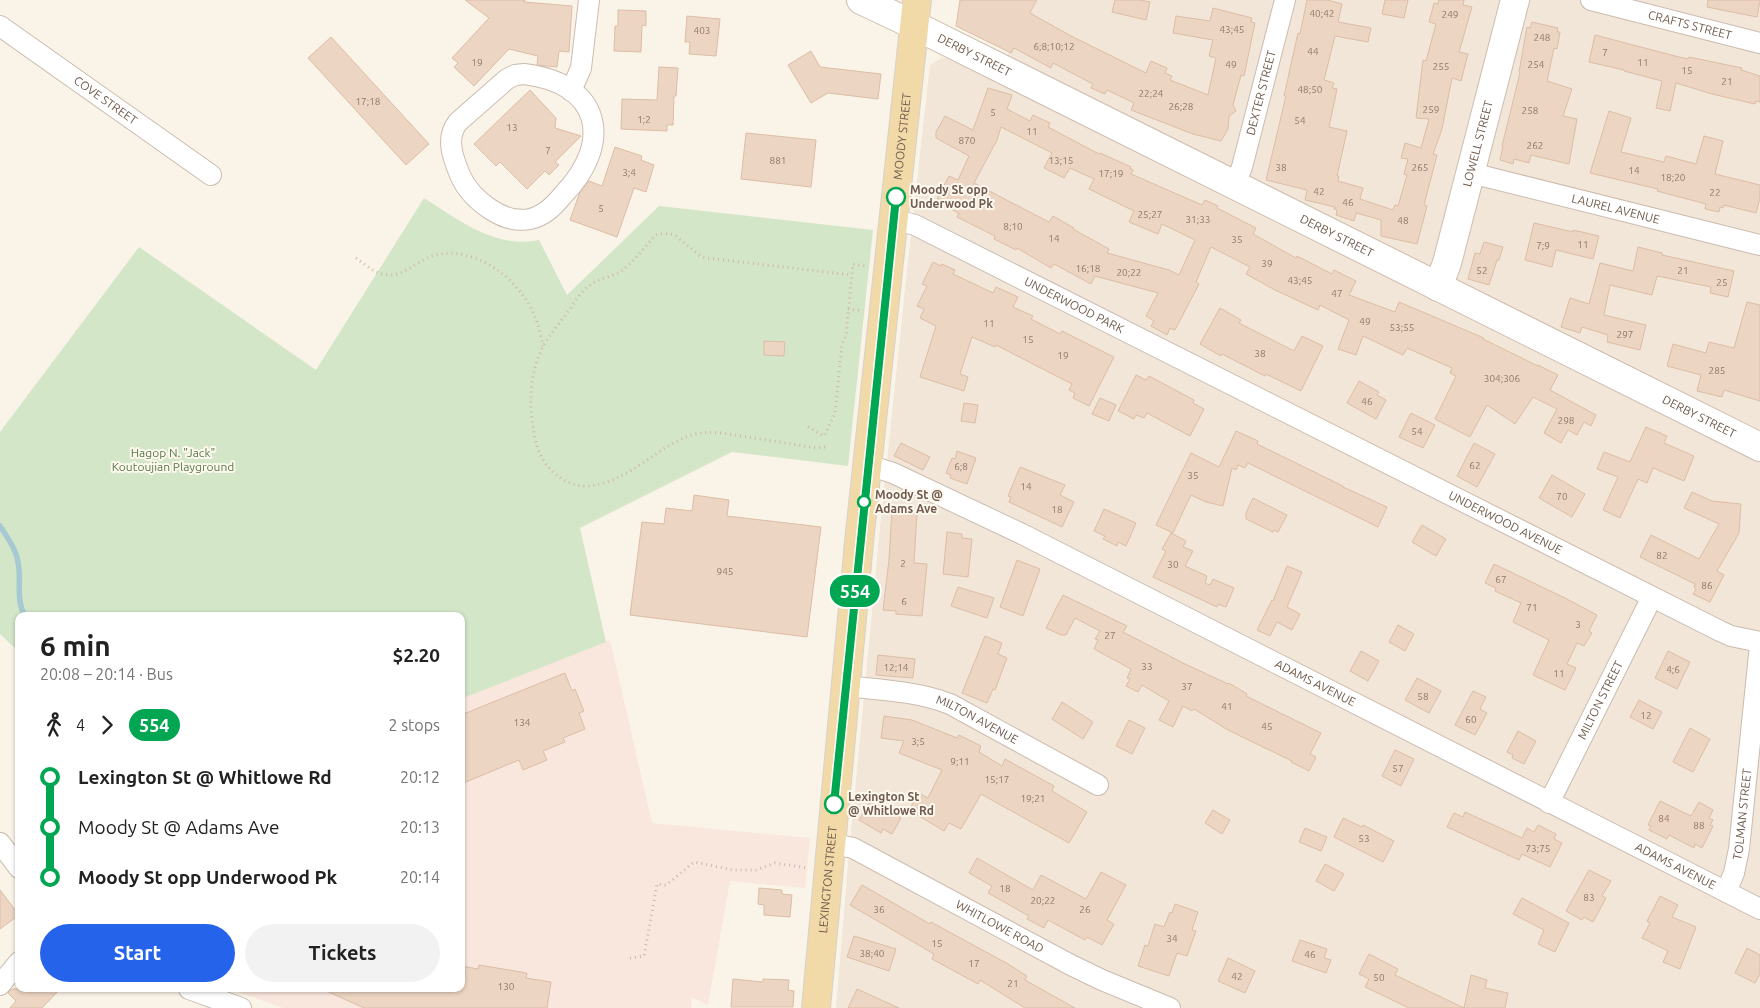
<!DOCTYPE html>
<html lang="en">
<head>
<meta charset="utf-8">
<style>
  body { margin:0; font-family:Ubuntu,sans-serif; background:#f2f2f2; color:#222; height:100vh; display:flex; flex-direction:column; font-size:19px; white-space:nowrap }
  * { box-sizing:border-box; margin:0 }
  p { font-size:16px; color:#767676 }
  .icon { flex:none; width:28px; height:28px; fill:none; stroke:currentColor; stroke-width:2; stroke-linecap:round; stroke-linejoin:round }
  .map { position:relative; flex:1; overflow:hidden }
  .details { position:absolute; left:15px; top:612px; width:450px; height:380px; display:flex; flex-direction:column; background:#fff; border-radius:10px; box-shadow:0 1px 4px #0004 }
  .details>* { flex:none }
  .badge { padding:0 10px; border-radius:16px; font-size:18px; line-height:32px }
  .map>.badge { position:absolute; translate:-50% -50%; box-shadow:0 0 0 2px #fff }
  .legs { display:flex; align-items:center; gap:8px; height:55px; padding:0 25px; font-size:16px }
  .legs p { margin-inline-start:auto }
  .summary { display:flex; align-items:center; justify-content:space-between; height:85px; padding:0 25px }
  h1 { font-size:28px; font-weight:700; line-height:38px }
  .button { display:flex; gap:10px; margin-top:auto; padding:10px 25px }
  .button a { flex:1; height:58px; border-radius:30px; background:#2563eb; color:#fff; font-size:20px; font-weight:700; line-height:58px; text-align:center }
  .button a+a { background:#f2f2f2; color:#222 }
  ul { padding:0 25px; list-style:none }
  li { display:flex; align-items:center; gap:18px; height:50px; font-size:19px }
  li i { display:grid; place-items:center; width:8px; height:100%; margin:0 6px; background:currentColor }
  li i::after { content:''; width:12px; height:12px; margin:-6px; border:4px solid; border-radius:50%; background:#fff }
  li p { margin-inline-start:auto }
  li:first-child i { background:linear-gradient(#0000 50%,currentColor 0) }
  li:last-child i { background:linear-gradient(currentColor 50%,#0000 0) }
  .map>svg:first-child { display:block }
</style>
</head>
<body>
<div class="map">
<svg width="1760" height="1008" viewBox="0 0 1760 1008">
  <rect width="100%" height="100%" fill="#faf4e8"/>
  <!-- residential -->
  <path fill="#f1e6d7" d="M1038,0H1760V430L1004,61Z
    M941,58H950L1760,462V1008H836L848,865L880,528L907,271L930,65Z"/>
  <!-- commercial -->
  <path fill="#f9e6dd" d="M610,640L652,823L810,838L805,888L730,881L708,1005L691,997V1008H283L230,989H461V699Z"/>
  <!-- green -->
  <path fill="#d3e6c8" d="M424,198C459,220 495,249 539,240L567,295L659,206L873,230L848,466L732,452L580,528L606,642L461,699V616H19V650H17L0,634V432L139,247L316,370Z"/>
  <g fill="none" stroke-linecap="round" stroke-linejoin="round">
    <!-- stream -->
    <path stroke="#a6c9d2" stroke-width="5.5" d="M0,526C7,537 16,549 18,562C22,580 15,599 25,616"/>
  </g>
  <!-- building -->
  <path fill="#ecd5c2" stroke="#ddbda5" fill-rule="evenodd" d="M465,0H525L524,2L572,6L569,52L559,51L557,67L537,65L538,56L509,49L474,86L454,67L458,63L452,58L489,18Z
    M960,0H1037L1030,13L1071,36L1146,73L1151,61L1167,68L1165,73L1172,76L1170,80L1208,95L1216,58L1209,56L1213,40L1173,33L1176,16L1210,21L1213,8L1252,18L1251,22L1255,23L1244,76L1241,75L1233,105L1236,111L1229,116L1228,129L1221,141L1193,134L1131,110L1134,103L1107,90L1105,94L1091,88L1093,84L1053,63L1051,68L1014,48L1011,53L956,26Z
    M1115,0H1140L1150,2L1146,20L1112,12Z
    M1307,0H1327L1342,4L1338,22L1371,28L1368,42L1335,36L1324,80L1334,83L1332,88L1337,89L1329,127L1347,131L1337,176H1339L1338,181L1363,188L1360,199L1393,210L1395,205L1398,206L1407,175L1404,174L1408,159L1401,158L1405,143L1421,148L1429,119L1416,118L1423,60L1426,61L1436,24L1429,22L1434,3L1438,4L1439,0H1464L1463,5L1472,7L1459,52L1468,54L1461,81L1452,78L1442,129L1433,154L1437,155L1424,205L1427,206L1417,244L1381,236V220L1356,213L1354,221L1336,215L1337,210L1334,209L1335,207L1305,200L1307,190L1266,180L1286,96H1284L1298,33L1300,34Z
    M1385,0H1408L1404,18L1382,14Z
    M1708,0H1760V1L1757,17L1707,7Z
    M618,10L646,11V26L642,25L641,52L614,51L615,26H618Z
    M687,16L720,19L716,56L689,54L690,42H685Z
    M1532,22L1558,28L1557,32H1560L1557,49L1554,48L1547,81L1572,89L1563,116L1577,119L1569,164L1531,155L1529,163L1514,159L1513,164L1500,160L1503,146H1502L1520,73L1519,72L1527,27L1530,28Z
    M1595,35L1679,57L1688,59L1689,57L1742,68L1741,70L1760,76V102L1756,101L1755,104L1712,94L1676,83L1670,111L1656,108L1662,81L1624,71V70L1589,62Z
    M331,37L429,144L406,165L308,58Z
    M811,51L820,67L881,74L878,99L828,93L811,103L788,65Z
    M659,67L678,68L676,96H674L673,125H667V131L621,129L622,99L657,100Z
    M988,88L1012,95L1007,109L1030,121L1033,115L1050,123L1048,127L1099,154L1100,153L1131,167L1130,168L1133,170L1131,174L1202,205L1205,200L1218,206L1217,208L1256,228L1253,234L1296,258L1297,256L1332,274L1334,270L1356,281L1349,295L1395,312L1399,302L1484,338L1483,339L1538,366V365L1558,375L1550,390L1596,415L1591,426L1584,422L1577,435L1568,430L1561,443L1544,433L1557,409L1533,397L1515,424L1487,405L1470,437L1435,419L1456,376L1450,373L1452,368L1407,348L1403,355L1363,336L1356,355L1338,349L1349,320L1320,305L1318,310L1275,290L1246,274L1250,267L1211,247L1196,282L1199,284L1175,330L1170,328L1167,335L1151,326L1154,321L1146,316L1158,293L1095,276L1091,284L1054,264L1051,268L1017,248L1016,250L994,239L995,236L957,217L959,213L944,206L946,203L937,199L949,176L958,180L969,156L936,138V132L945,116L973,130ZM1001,127L1052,153L1044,168L1064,178L1070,168L1094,179L1089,189L1134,211L1129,222L1158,234L1162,224L1195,240L1179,275L1169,270L1107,253L1109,249L1073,229L1074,228L1053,216L1049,222L974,183L997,140Z
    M530,90L556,118L555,128L581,136L555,162L559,165L549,175L545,171L527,189L500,162L496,166L474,144Z
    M1609,111L1631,118L1621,152L1664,162L1666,156L1696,164L1704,136L1723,141L1715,174L1760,185V198L1756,213L1724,205L1723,208L1720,207L1719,212L1705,209L1706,204L1657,191L1658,189L1590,173Z
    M746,133L816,140L811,187L741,179Z
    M615,147L642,156L641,160L654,165L646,192L634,188L617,237L570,220L580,192L589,181L602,186Z
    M1534,223L1573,232V230L1599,236L1593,259L1556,250L1552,267L1525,260Z
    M1484,242L1503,247L1499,260H1497L1489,285L1468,279L1475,253L1480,254Z
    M1638,247L1662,253V255L1734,271L1728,297L1710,293L1711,287L1657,276L1652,295L1610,285L1604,315L1646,325L1640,350L1607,342L1608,335L1582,327L1580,333L1561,327L1570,298L1589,304L1600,263L1633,271Z
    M933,262L941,266L942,264L955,270L953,274L989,291L993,293L996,287L1018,297L1013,307L1033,316L1031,319L1060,334L1062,331L1114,357L1089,406L1073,398L1075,393L1069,390L1072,384L996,345L995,347L972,337L960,374L968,377L964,391L920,377L936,326L920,318L924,309L917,306L927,286L922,284Z
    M1747,302L1760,305V401L1724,390L1722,397L1697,391L1701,375L1667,366L1673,344L1706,353L1709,342L1734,348Z
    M1220,308L1241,320L1239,323L1294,351L1302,336L1323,346L1301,391L1266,374L1265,376L1222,354L1221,356L1200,344Z
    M764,341L785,342L784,356L764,355Z
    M1136,375L1146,380L1149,376L1194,400L1193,403L1204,409L1190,436L1147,413L1144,418L1136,415L1134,419L1118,411Z
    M1359,381L1379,392L1377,395L1386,400L1376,419L1347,403Z
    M1100,398L1116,405L1109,421L1092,414Z
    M964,403L978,405L975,423L961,421Z
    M1411,413L1435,425L1423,448L1399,437Z
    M1646,427L1667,436L1664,443L1694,456L1684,481L1653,468L1647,483L1638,479L1620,518L1603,510L1618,477L1597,469L1604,452L1630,462Z
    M1236,431L1258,441L1257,444L1343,486V487L1387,507L1378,527L1248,463L1245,468L1238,465L1236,470L1232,468L1223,506L1206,502L1191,495L1173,533L1156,525L1191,453L1219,467Z
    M901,443L930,457L923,470L894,456Z
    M1474,443L1495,454L1477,487L1457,476Z
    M957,451L976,458L967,484L950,478L951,475L946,473L952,458L955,459Z
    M1020,467L1065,485L1060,495L1074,502L1062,527L1009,502L1011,497L1008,496Z
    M1552,475L1585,494L1572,517L1539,498Z
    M1692,492L1712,501L1741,504L1739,533L1717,571L1724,575L1710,602L1693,594L1696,589L1694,587L1695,584L1640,557L1651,535L1699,559L1719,524L1684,508Z
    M694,495L729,500L727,516L821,527L807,637L630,615L642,522L664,524L666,508L692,511Z
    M1253,498L1287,515L1278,532L1274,530L1273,532L1246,519V513Z
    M1104,509L1136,523L1126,546L1118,542L1117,546L1103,539L1105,536L1094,531Z
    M892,510L917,513L914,563L927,564L922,616L896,614V611L883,610L889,560Z
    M1422,525L1446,539L1436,556L1412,542Z
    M947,532L962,534V538L972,539L968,577L943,574Z
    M1171,533L1186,541L1183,547L1193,551L1185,566L1207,576L1205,583L1210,585L1213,579L1234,588L1226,607L1218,604L1217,607L1153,577L1166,551L1162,549Z
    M1017,560L1040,569L1023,616L1000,607Z
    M1494,564L1565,598L1597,615L1589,631L1592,633L1584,646L1577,643L1567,664L1576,668L1565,690L1533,675L1549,640L1513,622L1521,603L1495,591L1496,588L1485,583Z
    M1287,566L1302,572L1287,607L1300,614L1292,630L1277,622L1270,636L1257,630L1272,600L1273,601Z
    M958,587L994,598L987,618L951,606Z
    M1063,595L1127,626L1123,632L1185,664L1228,684L1229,683L1247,694L1246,696L1321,733L1310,754L1316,757L1309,771L1291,762L1292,761L1228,730L1194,709L1192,711L1183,706L1173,727L1159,720L1169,701L1142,685L1138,692L1126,686L1130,679L1127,678L1131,669L1094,649L1098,640L1095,639L1100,631L1075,618L1066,635H1061L1046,628Z
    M1398,625L1414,634L1405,651L1389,642Z
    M985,636L1002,643L998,654L1007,658L995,690L993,689L987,703L962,693Z
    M1361,651L1379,661L1368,681L1350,671Z
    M1668,651L1690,662L1677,689L1655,678Z
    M878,655L915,659L913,678L876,675Z
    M565,673L572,691L575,689L584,711L579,713L585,729L563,738L565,742L543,751L547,760L523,770L519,760L461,784V715Z
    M1417,678L1441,691L1429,713L1405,700Z
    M1473,691L1486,697L1480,709L1487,713L1475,735L1455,725Z
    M1639,700L1662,712L1653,729L1630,717Z
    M1062,702L1093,722L1083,739L1052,719Z
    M884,716L912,720L957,738L959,735L981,746L979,752L1002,766L1005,759L1054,786L1052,791L1087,812L1069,843L981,794L961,829L949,823L944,831L909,810L919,793L928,798L942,770L899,753L904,741L881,738Z
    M1129,720L1145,728L1132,754L1116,746Z
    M1690,728L1710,739L1693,772L1673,762Z
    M1518,731L1536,741L1524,764L1512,758L1513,755L1507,752Z
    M1395,750L1414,759L1401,786L1382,776Z
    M871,800L901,818L892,834L883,829L881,833L859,820Z
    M1660,801L1691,816L1699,802L1713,810L1709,818L1713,820L1710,825L1713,826L1702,848L1695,844L1694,848L1669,835L1667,839L1649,830L1651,826L1648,825Z
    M1213,810L1230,820L1222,834L1205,823Z
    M1465,812L1522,838L1527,828L1534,832L1538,825L1556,834L1554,839L1562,843L1550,867L1522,854L1519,860L1447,827L1454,813L1463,817Z
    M1343,818L1362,827L1363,825L1394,841L1383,862L1334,837Z
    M1305,828L1327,837L1321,851L1299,842Z
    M977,858L1033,890L1041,875L1086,899L1101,872L1126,885L1107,920L1114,924L1102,945L1087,937L1085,940L1048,920L1044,928L1027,919L1029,916L988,893L992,886L969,873Z
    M1325,864L1344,874L1334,891L1316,881Z
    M1589,870L1611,881L1602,896L1606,898L1593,922L1584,917L1582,920L1566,911Z
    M862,885L930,924L931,922L1008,964L1027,976L1025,980L1075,1008H1025L980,980L978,984L932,959L934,954L850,905Z
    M759,888L782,890V894L792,895L790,917L764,915V905L758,904Z
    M0,890L19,915L0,929Z
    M1660,896L1678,905L1672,917L1696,927L1680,969L1663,962L1668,951L1642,938L1650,923L1647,921Z
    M1522,898L1569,923L1555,952L1538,944L1544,930L1513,914Z
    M1175,904L1198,912L1192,930L1196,931L1187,956L1177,953L1169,976L1138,966L1145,945L1148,946L1155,924L1164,927L1170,912L1172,913Z
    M854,936L896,949L889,971L847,957Z
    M1300,940L1327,949L1324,958L1331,960L1326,973L1292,961Z
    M1747,948L1760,955V974L1755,983L1735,973Z
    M1369,954L1398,969L1395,975L1464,1008L1471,975L1487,980L1485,988L1508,993L1505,1008H1409L1365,987L1369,979L1359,974Z
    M1228,958L1255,971L1245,993L1218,981Z
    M479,965L527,973L526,978L551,982L547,1008H364L322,989H461V966L478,969Z
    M733,979L763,982V979L789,980L788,990L794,991L793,1007H731Z
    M12,989H60L42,1008H10L16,1001L8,993Z
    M857,989L899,1008H848Z"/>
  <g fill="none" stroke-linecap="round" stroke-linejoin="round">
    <!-- street casing -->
    <g stroke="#cbbcaf" stroke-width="22">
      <g id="street">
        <path id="s1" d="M1591,0L1760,43"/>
        <path id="s2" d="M0,26L211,175"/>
        <path d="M524,74C601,83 614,142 563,195C554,206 544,216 530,219C515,222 502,217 490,209C478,201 466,189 460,175C453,158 445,138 458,122L507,79L515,75Z"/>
        <path d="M571,91L581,68L589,0"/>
        <path id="s3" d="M1471,173L1760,245"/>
        <path id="s4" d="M1235,185L1242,167L1285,0"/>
        <path id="s5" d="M893,219L915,225L1720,631L1731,636L1760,642"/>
        <path id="s6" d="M868,465L893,473L1022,534L1760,909"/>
        <path id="s7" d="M845,686C880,690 917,691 950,704L1098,785"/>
        <path id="s8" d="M1549,803L1652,597"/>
        <path d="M0,843L19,868"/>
        <path id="s9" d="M830,843L853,848L1071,965L1102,980L1170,1008"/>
        <path id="s10" d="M1726,892L1734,873L1739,849L1760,645"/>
        <path d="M0,985L19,962"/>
        <path d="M189,989L241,1008"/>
      </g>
    </g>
    <!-- secondary casing -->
    <g stroke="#cdbdad" stroke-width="30">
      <g id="secondary">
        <path id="s11" d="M861,0L914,25L1760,447"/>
        <path id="s12" d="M1438,287L1447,263L1515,0"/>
      </g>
    </g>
    <!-- primary casing -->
    <g stroke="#d7d1ce" stroke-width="30">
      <g id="primary">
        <path id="s13" d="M816,1008L859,542L917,0"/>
      </g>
    </g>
    <!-- path -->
    <path stroke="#d1b8a6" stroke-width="3" stroke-dasharray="1 4" stroke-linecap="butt" d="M356,258C367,266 376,275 390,275C406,275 419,259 435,255C476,245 521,280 535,317C539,326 541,337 543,346
      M848,309L863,311
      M808,427L824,436L835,414L842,344L846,336L853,264L867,266
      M825,447L817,448L722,433C712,432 704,432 695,434C656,445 629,484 586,486C564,486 545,469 538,449C528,416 527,376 544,345C550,334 559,324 566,314C573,305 580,292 590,285C598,279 609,277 618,273C633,264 644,247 656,235C662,233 670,233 676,236L700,256L706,258L852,275
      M630,958L644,956L657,884L666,885L694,862L733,870H756L775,863L808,868"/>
    <!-- street -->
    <use href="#street" stroke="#fff" stroke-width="20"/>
    <!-- secondary -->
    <use href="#secondary" stroke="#fff" stroke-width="28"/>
    <!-- primary -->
    <use href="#primary" stroke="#f1d9a8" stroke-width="28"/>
  </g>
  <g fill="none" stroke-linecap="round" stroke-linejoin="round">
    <!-- line-1 casing -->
    <g stroke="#fff" stroke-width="11">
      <path id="line-1" d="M834,804L896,197"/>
    </g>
    <!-- line-1 -->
    <use href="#line-1" stroke="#00a651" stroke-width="8"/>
  </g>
  <!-- markers -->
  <g fill="#fff" stroke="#00a651" stroke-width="2.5">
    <circle cx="896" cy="197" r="9"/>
    <circle cx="864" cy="502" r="6"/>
    <circle cx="834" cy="804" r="9"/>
  </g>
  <g text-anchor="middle" stroke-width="4" stroke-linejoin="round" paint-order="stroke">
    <!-- number labels -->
    <g font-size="10" fill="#907a6c">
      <text x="1322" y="17">40;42</text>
      <text x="1450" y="18">249</text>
      <text x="1232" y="33">43;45</text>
      <text x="702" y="34">403</text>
      <text x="1542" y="41">248</text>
      <text x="1054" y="50">6;8;10;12</text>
      <text x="1313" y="55">44</text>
      <text x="1605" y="56">7</text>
      <text x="477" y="66">19</text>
      <text x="1643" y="66">11</text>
      <text x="1231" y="68">49</text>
      <text x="1536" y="68">254</text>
      <text x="1441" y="70">255</text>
      <text x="1687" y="74">15</text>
      <text x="1727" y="85">21</text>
      <text x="1310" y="93">48;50</text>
      <text x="1151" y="97">22;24</text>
      <text x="368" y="105">17;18</text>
      <text x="1181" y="110">26;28</text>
      <text x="1431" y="113">259</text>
      <text x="1530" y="114">258</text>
      <text x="993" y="116">5</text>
      <text x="644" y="123">1;2</text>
      <text x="1300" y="124">54</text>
      <text x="512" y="131">13</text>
      <text x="1032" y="135">11</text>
      <text x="967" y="144">870</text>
      <text x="1535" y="149">262</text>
      <text x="548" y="154">7</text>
      <text x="778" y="164">881</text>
      <text x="1061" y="164">13;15</text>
      <text x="1281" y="171">38</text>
      <text x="1420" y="171">265</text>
      <text x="1634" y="174">14</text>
      <text x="629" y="176">3;4</text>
      <text x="1111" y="177">17;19</text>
      <text x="1673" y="181">18;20</text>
      <text x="1319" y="195">42</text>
      <text x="1715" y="196">22</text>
      <text x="1348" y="206">46</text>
      <text x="601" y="212">5</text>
      <text x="1150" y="218">25;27</text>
      <text x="1198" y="223">31;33</text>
      <text x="1403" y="224">48</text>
      <text x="1013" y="230">8;10</text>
      <text x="1054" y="242">14</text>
      <text x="1237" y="243">35</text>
      <text x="1583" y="248">11</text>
      <text x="1543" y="249">7;9</text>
      <text x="1267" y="267">39</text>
      <text x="1088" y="272">16;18</text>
      <text x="1482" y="274">52</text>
      <text x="1683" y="274">21</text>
      <text x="1129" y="276">20;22</text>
      <text x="1300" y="284">43;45</text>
      <text x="1722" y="286">25</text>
      <text x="1337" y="297">47</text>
      <text x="1365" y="325">49</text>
      <text x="989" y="327">11</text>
      <text x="1402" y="331">53;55</text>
      <text x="1625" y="338">297</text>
      <text x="1028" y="343">15</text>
      <text x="1260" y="357">38</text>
      <text x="1063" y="359">19</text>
      <text x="1717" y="374">285</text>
      <text x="1502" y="382">304;306</text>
      <text x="1367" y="405">46</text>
      <text x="1566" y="424">298</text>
      <text x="1417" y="435">54</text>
      <text x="1475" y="469">62</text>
      <text x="961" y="470">6;8</text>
      <text x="1193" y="479">35</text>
      <text x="1026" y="490">14</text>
      <text x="1562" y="500">70</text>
      <text x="1057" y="513">18</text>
      <text x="1662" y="559">82</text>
      <text x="903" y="567">2</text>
      <text x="1173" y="568">30</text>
      <text x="725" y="575">945</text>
      <text x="1501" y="583">67</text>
      <text x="1707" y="589">86</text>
      <text x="904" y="605">6</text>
      <text x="1532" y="611">71</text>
      <text x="1578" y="628">3</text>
      <text x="1110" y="639">27</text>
      <text x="1147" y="670">33</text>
      <text x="896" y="671">12;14</text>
      <text x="1673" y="673">4;6</text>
      <text x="1559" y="677">11</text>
      <text x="1187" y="690">37</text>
      <text x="1423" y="700">58</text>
      <text x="1227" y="710">41</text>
      <text x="1646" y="719">12</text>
      <text x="1471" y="723">60</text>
      <text x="522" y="726">134</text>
      <text x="1267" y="730">45</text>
      <text x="918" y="745">3;5</text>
      <text x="960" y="765">9;11</text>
      <text x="1398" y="772">57</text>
      <text x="997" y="783">15;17</text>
      <text x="1033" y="802">19;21</text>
      <text x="1664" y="822">84</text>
      <text x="1699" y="829">88</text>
      <text x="1364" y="842">53</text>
      <text x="1538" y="852">73;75</text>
      <text x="1005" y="892">18</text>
      <text x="1589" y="901">83</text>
      <text x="1043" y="904">20;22</text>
      <text x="879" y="913">36</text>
      <text x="1085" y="913">26</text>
      <text x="1172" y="942">34</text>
      <text x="937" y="947">15</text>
      <text x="872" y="957">38;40</text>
      <text x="1310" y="958">46</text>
      <text x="974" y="967">17</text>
      <text x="1237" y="980">42</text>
      <text x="1379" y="981">50</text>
      <text x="1013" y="987">21</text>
      <text x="506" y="990">130</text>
    </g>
    <!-- street labels -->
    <g font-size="12" fill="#715c4f" stroke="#fdf8ee">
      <text dy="4" stroke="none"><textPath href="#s1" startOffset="102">CRAFTS STREET</textPath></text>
      <text dy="4" stroke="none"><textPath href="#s11" startOffset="126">DERBY STREET</textPath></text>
      <text dy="4" stroke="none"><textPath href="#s4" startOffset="96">DEXTER STREET</textPath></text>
      <text dy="4" stroke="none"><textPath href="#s2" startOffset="129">COVE STREET</textPath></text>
      <text dy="4" stroke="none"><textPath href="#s13" startOffset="876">MOODY STREET</textPath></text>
      <text dy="4" stroke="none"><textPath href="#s12" startOffset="149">LOWELL STREET</textPath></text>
      <text dy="4" stroke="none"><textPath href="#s3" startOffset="149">LAUREL AVENUE</textPath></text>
      <text dy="4" stroke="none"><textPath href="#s11" startOffset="531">DERBY STREET</textPath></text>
      <text dy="4" stroke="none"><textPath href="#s5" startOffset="201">UNDERWOOD PARK</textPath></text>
      <text dy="4" stroke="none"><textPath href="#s11" startOffset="936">DERBY STREET</textPath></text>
      <text dy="4" stroke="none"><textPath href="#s5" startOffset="684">UNDERWOOD AVENUE</textPath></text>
      <text dy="4" stroke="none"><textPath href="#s6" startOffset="498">ADAMS AVENUE</textPath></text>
      <text dy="4" stroke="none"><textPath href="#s8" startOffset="115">MILTON STREET</textPath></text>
      <text dy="4" stroke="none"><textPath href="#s7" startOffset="138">MILTON AVENUE</textPath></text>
      <text dy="4" stroke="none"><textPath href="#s10" startOffset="80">TOLMAN STREET</textPath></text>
      <text dy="4" stroke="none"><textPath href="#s6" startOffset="902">ADAMS AVENUE</textPath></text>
      <text dy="4" stroke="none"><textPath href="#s13" startOffset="129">LEXINGTON STREET</textPath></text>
      <text dy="4" stroke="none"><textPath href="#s9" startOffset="190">WHITLOWE ROAD</textPath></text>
    </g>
    <!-- stop labels -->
    <g font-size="12" font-weight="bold" fill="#715c4f" stroke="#fdf8ee" text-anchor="start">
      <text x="910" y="194">Moody St opp<tspan x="910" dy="14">Underwood Pk</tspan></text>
      <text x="875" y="499">Moody St @<tspan x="875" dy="14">Adams Ave</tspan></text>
      <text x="848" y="801">Lexington St<tspan x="848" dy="14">@ Whitlowe Rd</tspan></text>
    </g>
    <!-- park labels -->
    <g font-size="12" fill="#577a4b" stroke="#fdf8ee">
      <text x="173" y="457">Hagop N. "Jack"<tspan x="173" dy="14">Koutoujian Playground</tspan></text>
    </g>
  </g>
</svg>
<b class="badge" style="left:855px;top:591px;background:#00a651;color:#fff">554</b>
<section class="details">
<div class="summary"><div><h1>6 min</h1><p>20:08 – 20:14 · Bus</p></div><b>$2.20</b></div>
<div class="legs"><svg class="icon" aria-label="walk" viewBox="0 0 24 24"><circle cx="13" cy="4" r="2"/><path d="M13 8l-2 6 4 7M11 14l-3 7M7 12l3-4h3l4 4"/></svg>4<svg class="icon" aria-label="forward" viewBox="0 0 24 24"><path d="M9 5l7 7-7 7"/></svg><b class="badge" style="background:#00a651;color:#fff">554</b><p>2 stops</p></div>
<ul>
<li><i style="color:#00a651"></i><b>Lexington St @ Whitlowe Rd</b><p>20:12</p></li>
<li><i style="color:#00a651"></i><span>Moody St @ Adams Ave</span><p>20:13</p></li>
<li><i style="color:#00a651"></i><b>Moody St opp Underwood Pk</b><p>20:14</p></li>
</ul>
<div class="button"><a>Start</a><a>Tickets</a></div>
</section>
</div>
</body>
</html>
